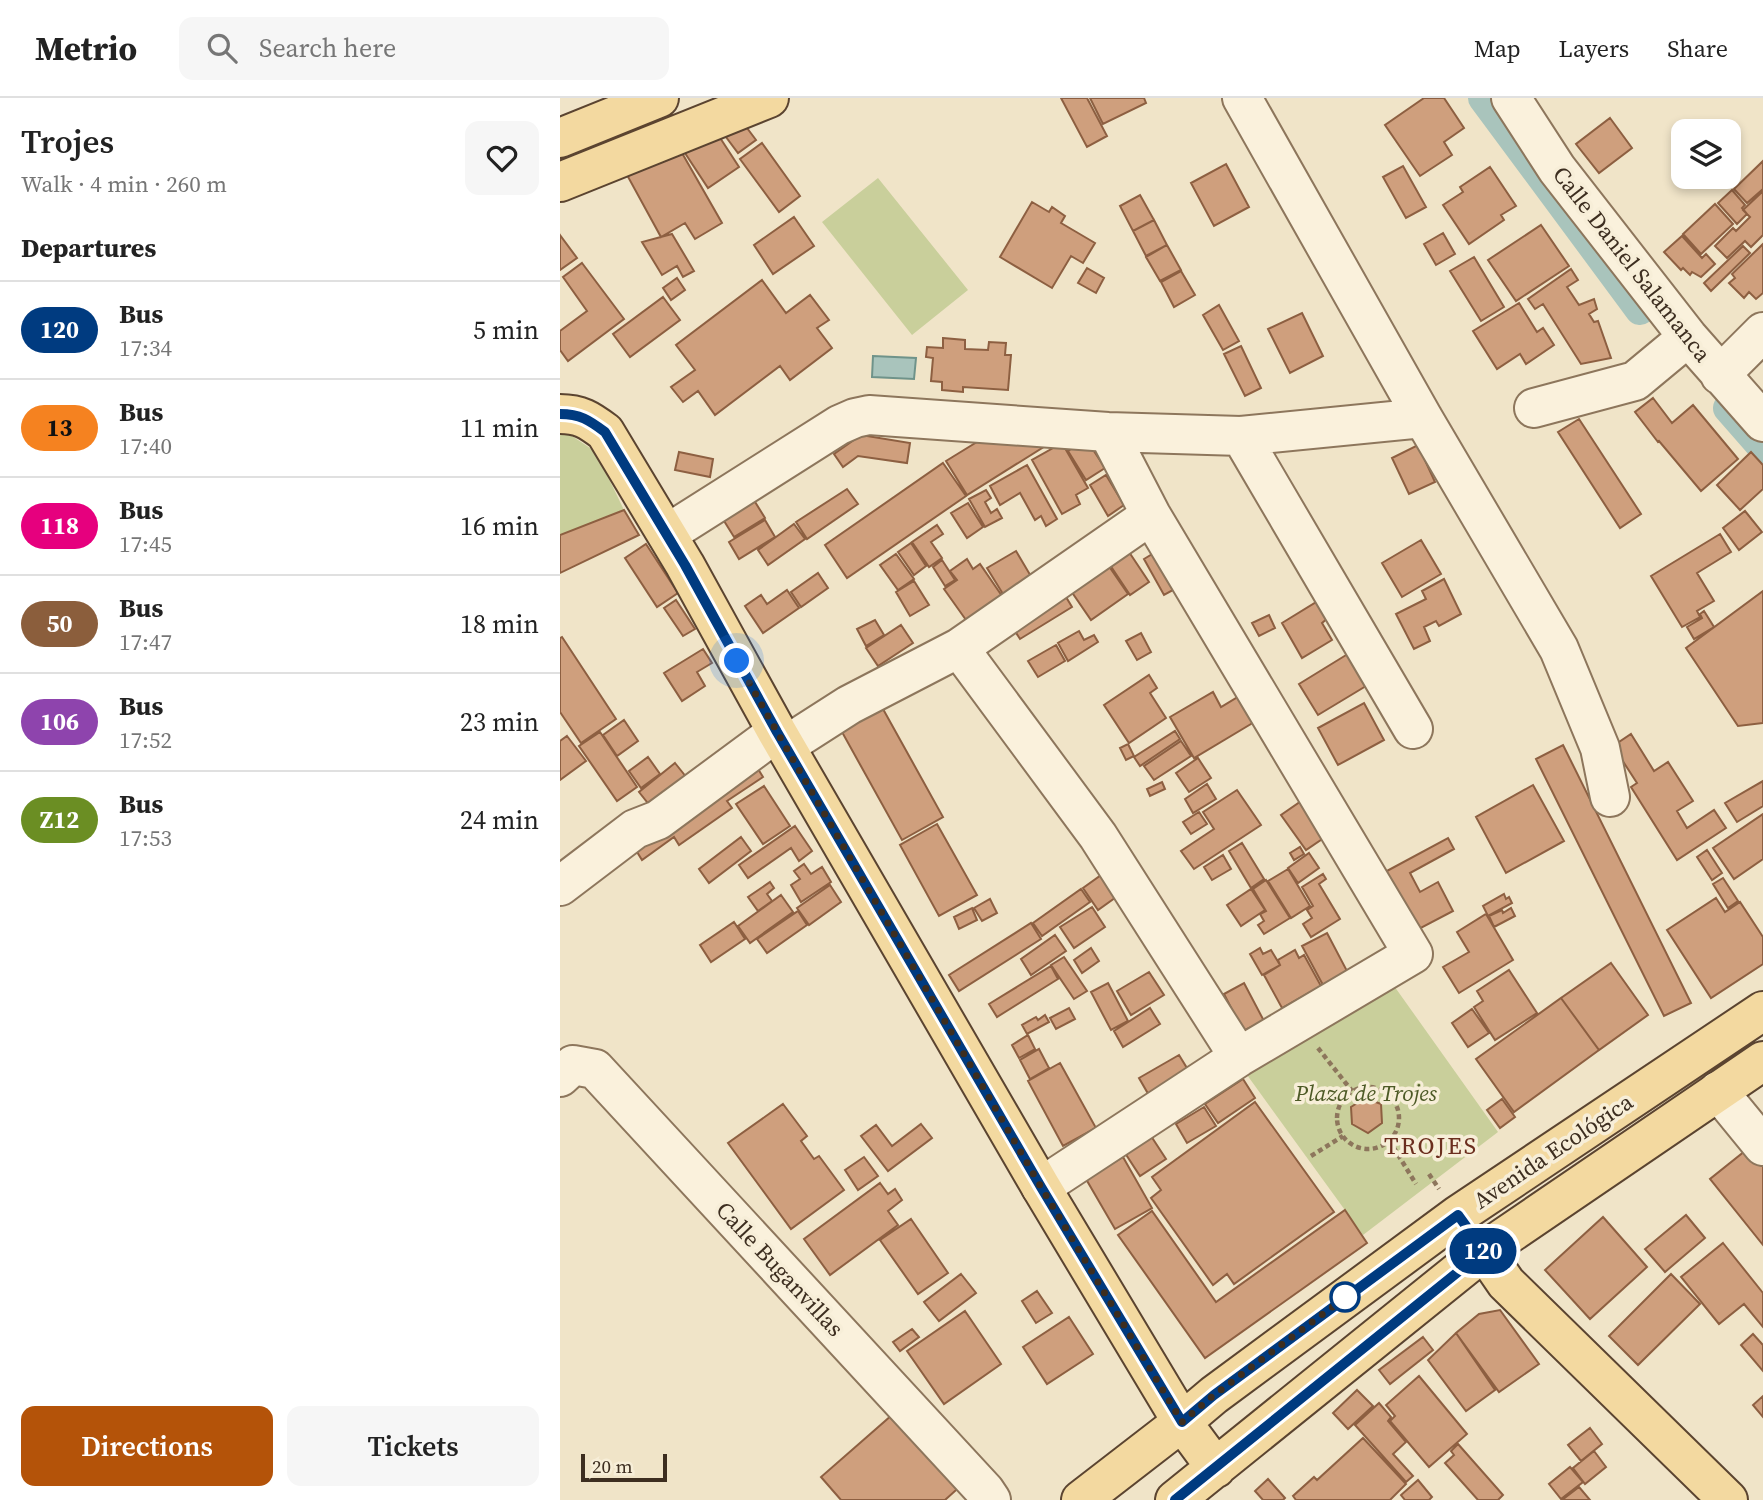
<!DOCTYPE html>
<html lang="en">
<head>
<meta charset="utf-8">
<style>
  body { margin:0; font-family:"Source Serif 4",serif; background:#f6f6f6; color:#222; height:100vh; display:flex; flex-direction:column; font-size:26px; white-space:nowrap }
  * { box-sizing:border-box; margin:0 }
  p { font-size:23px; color:#767676 }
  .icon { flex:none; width:38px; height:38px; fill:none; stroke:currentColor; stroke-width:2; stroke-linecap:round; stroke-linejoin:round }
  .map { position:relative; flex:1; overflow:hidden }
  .side { display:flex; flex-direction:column; background:#fff; width:560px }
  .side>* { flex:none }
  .badge { padding:0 14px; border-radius:23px; font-size:24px; line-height:46px }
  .controls { position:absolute; left:1111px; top:21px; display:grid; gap:14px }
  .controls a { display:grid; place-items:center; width:70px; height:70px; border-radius:14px; background:#fff; box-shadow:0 4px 10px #0003; font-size:35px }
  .scale { position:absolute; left:21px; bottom:18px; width:86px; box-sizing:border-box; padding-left:7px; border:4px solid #3d2e20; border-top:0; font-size:19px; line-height:24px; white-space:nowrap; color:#3d2e20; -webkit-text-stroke:5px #f7eed8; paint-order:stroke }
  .you { position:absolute; width:35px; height:35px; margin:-18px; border:5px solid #fff; border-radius:50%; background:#1a73e8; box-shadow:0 0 0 10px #1a73e833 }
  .map>.badge { position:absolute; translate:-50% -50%; box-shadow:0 0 0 4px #fff }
  h2 { padding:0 21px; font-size:26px; line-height:63px }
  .round { display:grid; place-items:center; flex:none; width:74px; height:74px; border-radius:14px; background:#f6f6f6 }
  .overview { display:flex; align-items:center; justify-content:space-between; height:119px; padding:0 21px }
  h1 { font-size:33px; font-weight:600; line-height:52px }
  .cta { display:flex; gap:14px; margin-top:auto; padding:14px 21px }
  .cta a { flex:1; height:80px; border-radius:14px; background:#b45309; color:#fff; font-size:28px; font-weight:600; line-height:80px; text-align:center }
  .cta a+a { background:#f6f6f6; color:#222 }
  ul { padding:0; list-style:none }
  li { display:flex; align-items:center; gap:21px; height:98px; padding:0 21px; border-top:2px solid #e0e0e0 }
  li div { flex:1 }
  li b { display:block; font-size:26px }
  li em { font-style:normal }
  li .badge { min-width:77px; font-weight:700; text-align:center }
  header { display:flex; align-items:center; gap:42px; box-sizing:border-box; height:98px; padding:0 35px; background:#fff; border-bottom:2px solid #e0e0e0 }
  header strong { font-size:33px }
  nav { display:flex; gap:38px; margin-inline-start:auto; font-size:24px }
  .search { width:490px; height:63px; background:#f6f6f6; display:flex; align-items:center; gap:18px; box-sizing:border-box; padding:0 24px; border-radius:14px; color:#767676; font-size:26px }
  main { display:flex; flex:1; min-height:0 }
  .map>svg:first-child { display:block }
</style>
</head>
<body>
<header>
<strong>Metrio</strong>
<div class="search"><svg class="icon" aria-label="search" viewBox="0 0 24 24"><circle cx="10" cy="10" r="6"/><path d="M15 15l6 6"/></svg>Search here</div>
<nav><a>Map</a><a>Layers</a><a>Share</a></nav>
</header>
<main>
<section class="side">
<div class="overview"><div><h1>Trojes</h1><p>Walk · 4 min · 260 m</p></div><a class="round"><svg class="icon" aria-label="heart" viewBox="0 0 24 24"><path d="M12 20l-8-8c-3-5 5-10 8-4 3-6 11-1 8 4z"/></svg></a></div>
<h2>Departures</h2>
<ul>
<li><span class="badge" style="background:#003b80;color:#fff">120</span><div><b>Bus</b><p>17:34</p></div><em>5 min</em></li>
<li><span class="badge" style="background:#f58220;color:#111">13</span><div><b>Bus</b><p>17:40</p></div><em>11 min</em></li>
<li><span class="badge" style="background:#e6007e;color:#fff">118</span><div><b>Bus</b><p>17:45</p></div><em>16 min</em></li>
<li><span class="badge" style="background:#8b5e3c;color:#fff">50</span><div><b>Bus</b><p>17:47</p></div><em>18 min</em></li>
<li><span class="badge" style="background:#8e44ad;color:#fff">106</span><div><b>Bus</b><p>17:52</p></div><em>23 min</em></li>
<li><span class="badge" style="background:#6b8e23;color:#fff">Z12</span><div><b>Bus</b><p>17:53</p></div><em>24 min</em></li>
</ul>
<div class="cta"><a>Directions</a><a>Tickets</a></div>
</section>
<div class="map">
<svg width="1203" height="1402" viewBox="0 0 1203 1402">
  <rect width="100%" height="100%" fill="#f0e4c8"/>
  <!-- green -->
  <path fill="#c9cf9b" d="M318,80L408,192L352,237L262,124Z
    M0,335L9,336L36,354L64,412L0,437Z
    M827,878L938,1034L803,1137L682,970Z"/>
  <!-- water -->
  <path fill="#a9c4bc" stroke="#6f938a" stroke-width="2" d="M313,258L356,260L354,281L312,279Z"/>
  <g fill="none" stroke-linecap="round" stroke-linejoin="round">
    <!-- canal -->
    <path stroke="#a9c4bc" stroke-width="30" d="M923,0L1080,212
      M1168,310L1203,350"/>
  </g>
  <!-- building -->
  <path fill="#cf9f7d" stroke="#8d5f41" stroke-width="2" d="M501,0H527L547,38L527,49Z
    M530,0H584L586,5L543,26Z
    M864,0H884L904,30L884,44L892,57L860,78L825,27Z
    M1050,20L1072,50L1039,75L1016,46Z
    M181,22L196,42L178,55L163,35Z
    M155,32L179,69L148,90L123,52Z
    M202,45L240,98L219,114L180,61Z
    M118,48L162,125L135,141L125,125L101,139L67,77Z
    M1203,63V91L1187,105L1174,91Z
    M666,66L689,109L654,128L631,85Z
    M843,68L866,109L846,120L823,79Z
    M930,69L956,108L941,117L944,122L909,146L883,107L903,94L900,89Z
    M1172,92L1185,107L1182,110L1187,116L1177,126L1158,105Z
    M1203,93V137L1191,149L1185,143L1167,160L1155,148L1173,130L1176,133L1190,119L1183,112Z
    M580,97L594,122L573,133L560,108Z
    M472,104L489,114L492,109L505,118L501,125L535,145L523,165L511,158L492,190L440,159Z
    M1155,106L1173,126L1141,156L1123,136Z
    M234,119L254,148L213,176L194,147Z
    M594,122L607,147L586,158L573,133Z
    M981,127L1009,168L956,203L928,162Z
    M883,135L895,156L876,167L864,146Z
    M112,136L134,173L123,179L117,168L102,177L82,144Z
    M0,137L17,160L0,172Z
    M1122,138L1142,160L1146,156L1155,166L1141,179L1132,174L1130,177L1123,170L1121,172L1104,154Z
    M1203,146V195L1196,201L1189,194L1184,200L1169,185L1175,180L1172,176Z
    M607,147L621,172L600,183L586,159Z
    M1183,148L1190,155L1151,193L1144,185Z
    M914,159L944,209L921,223L890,173Z
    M22,165L64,221L8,263L0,252V233L27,213L3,179Z
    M527,170L544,180L536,195L518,185Z
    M1011,171L1018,182L1007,189L1019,207L1034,201L1037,211L1029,216L1034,224L1038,223L1051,260L1021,266L983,206L975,211L968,201Z
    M621,173L635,197L614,209L601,184Z
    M117,180L125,192L111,202L103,190Z
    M202,182L226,215L250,197L269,222L257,230L272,250L230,282L220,268L155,317L138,293L123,304L111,289L135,272L116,247Z
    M103,199L120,222L70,259L53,236Z
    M959,205L977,234L983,230L994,247L966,266L960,256L937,271L913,233Z
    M659,207L679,243L663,252L643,217Z
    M742,215L763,258L730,275L708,231Z
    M383,240L405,242V251L428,252L429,244L446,245L445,257H451L448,292L403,289V294L382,292V284L371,283L373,260L366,259L367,249L383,250Z
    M681,248L701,290L685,298L664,256Z
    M1093,300L1112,325L1133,307L1178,361L1141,393L1099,343L1098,344L1075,314Z
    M1019,321L1081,416L1060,430L998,334Z
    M430,336L498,340L407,397L386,363Z
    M301,337L350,345L347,365L298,358L283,369L274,356Z
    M526,341L545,370L526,382L508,353Z
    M502,345L528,390L516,397L520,406L502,416L472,362Z
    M858,347L875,384L849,396L832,360Z
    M119,354L153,361L150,379L115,372Z
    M1191,354L1203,367V391L1180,412L1157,387Z
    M383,365L406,398L287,480L265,447Z
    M467,367L497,421L486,428L481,418L475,422L460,395L440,407L430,388Z
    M546,377L564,407L548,418L530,387Z
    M287,391L298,406L247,441L236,424Z
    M426,392L431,400L425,404L431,415L437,411L442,420L425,429L409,401Z
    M192,399L205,420L174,439L161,418Z
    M408,405L423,429L407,440L391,415Z
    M64,412L79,437L0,475V437Z
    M1185,413L1202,434L1179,452L1163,430Z
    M205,422L215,439L179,461L169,444Z
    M234,426L245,441L208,467L198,452Z
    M377,427L383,436L371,444L382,460L369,469L352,444Z
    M1160,436L1171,454L1137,475L1154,503L1137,513L1140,519L1122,529L1091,478Z
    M861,442L881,476L842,499L822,465Z
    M351,445L366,468L354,477L338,454Z
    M86,446L118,495L97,509L65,460Z
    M565,448L589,484L570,497L546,461Z
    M604,449L624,486L604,497L584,461Z
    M456,453L472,480L443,496L427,470Z
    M336,456L354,481L338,492L320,467Z
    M407,461L413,471L420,466L442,498L406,522L384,491L397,482L390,473Z
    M382,462L395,482L385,488L373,469Z
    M546,464L568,496L531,522L509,490Z
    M258,475L268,490L241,509L231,494Z
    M884,481L901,516L879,528L876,523L864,529L870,543L854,551L836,516L866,501L862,493Z
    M354,483L369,507L350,518L336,494Z
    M500,489L512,509L460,541L448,522Z
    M227,492L239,510L203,535L185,508L201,497L207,506Z
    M1203,493V625L1178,628L1126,550Z
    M116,502L135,531L123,538L104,510Z
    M758,503L768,520L762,525L772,542L742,560L722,525Z
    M1144,513L1154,529L1134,541L1127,529L1142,520L1140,516Z
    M709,517L715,530L699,538L692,525Z
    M315,522L324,537L306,548L297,531Z
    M341,527L353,545L318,568L306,550Z
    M519,533L524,542L534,537L538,544L508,563L498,545Z
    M581,535L591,554L577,562L566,543Z
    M2,539L56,621L21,645L0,614V540Z
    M496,547L505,563L478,579L468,563Z
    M143,551L152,565L137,574L145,588L122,603L104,575Z
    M791,554L811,585L758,617L739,586Z
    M589,577L597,590L590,595L606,620L569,645L544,607Z
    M691,591L706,617L634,660L610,619L653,594L661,609Z
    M318,602L383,719L342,742L277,625Z
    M804,605L824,642L778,667L758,630Z
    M64,622L78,643L57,658L43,637Z
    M615,633L620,641L580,668L574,659Z
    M40,634L77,689L57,703L19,648Z
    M1071,636L1094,673L1108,664L1133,703L1117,713L1127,730L1154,712L1166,730L1117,762L1071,689L1077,685L1053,648Z
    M7,638L26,663L0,682V643Z
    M621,643L631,658L594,682L584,668Z
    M568,646L574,658L566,662L560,650Z
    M1003,647L1131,905L1104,918L976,661Z
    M88,659L100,676L81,690L69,673Z
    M638,660L651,680L629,694L616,675Z
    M115,665L127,680L91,709L79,694Z
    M195,666L203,679L167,703L172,710L119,747L114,739L82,762L74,749Z
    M1203,683V708L1177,724L1165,705Z
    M602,684L605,691L590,698L587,691Z
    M647,686L656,701L633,715L625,701Z
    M973,687L1004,743L946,775L916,719Z
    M204,688L230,728L203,746L176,706Z
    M677,692L701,727L634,771L621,753L654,731L643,714Z
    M750,697L774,733L746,752L721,717Z
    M639,714L647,726L631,736L623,724Z
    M1203,716V761L1174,781L1153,750Z
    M377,726L417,797L379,818L340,747Z
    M235,728L252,753L239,763L231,750L188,780L179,767Z
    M181,739L191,753L149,785L139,771Z
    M888,740L894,751L850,775L860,794L878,784L893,813L857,832L825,774Z
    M682,745L704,781L691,790L669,753Z
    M740,749L744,756L734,762L730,755Z
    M1147,752L1162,775L1152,782L1137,759Z
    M749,755L759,770L738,785L728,770Z
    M663,757L671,771L652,782L644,769Z
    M244,766L251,776L262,769L271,784L241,804L231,787L240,781L234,773Z
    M728,771L750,808L731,820L708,783Z
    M544,775L559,797L538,812L523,790Z
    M763,776L766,781L759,786L780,821L751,839L743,826L752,820L747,812L753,808L742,789Z
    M1163,780L1178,803L1168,810L1153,786Z
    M706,782L730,820L704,836L698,827L704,823L700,816L706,813L693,791Z
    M210,784L214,790L207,796L212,803L198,813L188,799Z
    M270,787L281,804L249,827L237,810Z
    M521,791L530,804L482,838L473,825Z
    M691,791L705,812L681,828L667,807Z
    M944,796L946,801L949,799L952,805L928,818L923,808Z
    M221,797L233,814L190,845L178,828Z
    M1156,800L1165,814L1180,804L1203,839V866L1151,900L1107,832Z
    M430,801L437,815L422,823L414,810Z
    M532,809L545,829L514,850L500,829Z
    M412,810L417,822L399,831L394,819Z
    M951,810L955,818L934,829L929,818L942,812L943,815Z
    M238,813L247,827L207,855L197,841Z
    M926,816L953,862L899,895L883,869L909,854L897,834Z
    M174,824L185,841L151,864L140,847Z
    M471,825L481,841L399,893L389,877Z
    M767,835L787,873L763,887L742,848Z
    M495,837L506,853L471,877L461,861Z
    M531,850L539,863L522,875L514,862Z
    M700,850L703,856L711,852L720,867L702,877L690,856Z
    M735,852L739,860L744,857L761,888L722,910L704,877L720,867L718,862Z
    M504,859L527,893L514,901L491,867Z
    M1051,865L1088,917L1039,952L1001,900Z
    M491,868L498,881L437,919L429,906Z
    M949,872L977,915L935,942L914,909L923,903L917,893Z
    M589,874L604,897L571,917L557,893Z
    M548,885L568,923L551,932L531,894Z
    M684,885L704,923L683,933L664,896Z
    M1001,900L1039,952L954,1014L916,961Z
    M509,910L515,921L496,931L490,920Z
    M590,910L600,926L563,949L554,933Z
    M912,911L929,935L908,949L892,925Z
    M485,917L489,924L467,936L462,927L476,919L478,922Z
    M468,937L475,951L459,960L452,947Z
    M479,951L489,970L470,981L460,962Z
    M619,957L630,975L590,999L579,980Z
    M500,965L536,1030L503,1048L468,983Z
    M683,981L695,1000L658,1025L645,1006Z
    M805,1000L821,1006L822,1025L808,1035L792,1026L791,1009Z
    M942,1001L955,1019L940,1030L927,1012Z
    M695,1004L774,1114L674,1186L667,1176L653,1187L591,1100L601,1092L592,1079Z
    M223,1006L247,1038L241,1043L254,1061L259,1058L284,1092L231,1131L168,1045Z
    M644,1009L656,1028L627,1045L616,1026Z
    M361,1026L372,1040L328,1073L301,1038L316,1027L332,1048Z
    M591,1038L606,1061L580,1078L565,1055Z
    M1190,1049L1203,1066V1147L1150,1081Z
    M304,1059L318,1078L298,1092L285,1072Z
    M563,1059L592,1110L555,1131L526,1081Z
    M320,1085L328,1096L335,1091L342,1102L328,1113L338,1127L270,1177L244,1141Z
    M785,1112L807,1145L645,1260L558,1137L592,1113L656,1204Z
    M1126,1117L1145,1140L1105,1174L1085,1151Z
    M1043,1119L1087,1169L1030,1221L985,1172Z
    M351,1121L388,1175L358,1196L320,1142Z
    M1163,1145L1203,1195V1229L1184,1206L1159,1226L1121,1179Z
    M401,1176L416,1195L379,1223L364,1204Z
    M1111,1176L1140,1206L1078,1267L1049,1238Z
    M477,1193L492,1215L476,1225L462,1203Z
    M940,1212L979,1266L939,1294L896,1235L919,1216Z
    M405,1213L441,1266L384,1306L347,1253Z
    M509,1219L533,1256L487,1286L463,1249Z
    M352,1231L359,1239L340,1253L333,1244Z
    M896,1235L935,1292L906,1313L868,1262Z
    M1193,1236L1203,1247V1273L1181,1247Z
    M863,1239L873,1252L830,1286L819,1272Z
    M859,1278L907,1336L869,1369L830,1323L835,1318L826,1307Z
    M797,1292L813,1308L788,1331L773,1315Z
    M1203,1298V1319L1193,1307Z
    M819,1305L831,1319L828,1323L846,1344L833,1356L853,1378L846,1384L795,1327Z
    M340,1310L405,1384L385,1402H281L261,1379Z
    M1030,1330L1042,1346L1021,1363L1008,1347Z
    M803,1340L846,1386L830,1402H736L733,1398L754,1379L757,1382Z
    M898,1346L943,1397L938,1402H918L885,1365L894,1357L891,1353Z
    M1034,1353L1046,1369L1025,1386L1013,1370Z
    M1010,1369L1023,1384L1001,1401L989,1386Z
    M708,1381L725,1400L723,1402H703L695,1393Z
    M858,1382L872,1399L869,1402H845L841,1397Z
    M1019,1389L1030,1402H1002Z"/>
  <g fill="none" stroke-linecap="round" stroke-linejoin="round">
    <!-- minor casing -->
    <g stroke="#8d765c" stroke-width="42">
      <path id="minor" d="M682,0L863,320L999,551L1040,650L1050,699
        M951,0L997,71L1128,239L1203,324
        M1160,277L1203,234
        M974,310L1075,283L1128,239
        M681,338L853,631
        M107,436L279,327L295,320L309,317L548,334L681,338L863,320
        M399,550L538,738L679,959
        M225,648L289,607L399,550L591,417
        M0,788L75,731L98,722L217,634
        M0,979L13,967L35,971L425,1393L431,1402
        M1158,993L1203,1048
        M481,1089L679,959L853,856L591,417L548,334"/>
    </g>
    <!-- major casing -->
    <g stroke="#5b4430" stroke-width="42">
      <path id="major" d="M0,40L99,0
        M0,84L209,0
        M0,316C20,316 29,322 45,334L125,467L217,634L481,1089L622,1324L656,1370
        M924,1153L946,1185L1168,1402
        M521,1402L622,1324L654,1297L898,1117L1203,913
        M615,1402L924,1153L1203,963"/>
    </g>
    <!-- path -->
    <path stroke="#8d765c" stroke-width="4.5" stroke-dasharray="5 3.5" stroke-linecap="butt" d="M758,950L792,993
      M777 1020a31 31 0 1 1 62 0a31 31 0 1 1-62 0Z
      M829,1042L856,1086
      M751,1058L783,1038
      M869,1076L879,1091"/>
    <!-- minor -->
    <use href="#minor" stroke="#faf1dc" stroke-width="38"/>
    <!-- major -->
    <use href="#major" stroke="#f3d9a0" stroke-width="38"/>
  </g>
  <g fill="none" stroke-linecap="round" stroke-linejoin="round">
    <!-- line casing -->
    <g stroke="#fff" stroke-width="16">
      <path id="line" d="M0,316C20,316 29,322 45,334L125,467L217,634L481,1089L622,1324L654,1297L898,1117L924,1153L615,1402"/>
    </g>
    <!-- line -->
    <use href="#line" stroke="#003b80" stroke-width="10"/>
    <!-- walk -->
    <path stroke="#3d2e20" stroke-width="7" stroke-dasharray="0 12.6" d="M177,563L217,634L481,1089L622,1324L654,1297L791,1195L785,1199"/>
  </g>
  <!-- markers -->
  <circle fill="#fff" stroke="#003b80" stroke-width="3.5" cx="785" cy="1199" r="14"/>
  <g text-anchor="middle" stroke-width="7" stroke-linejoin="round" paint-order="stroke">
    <!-- street labels -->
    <g font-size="23" fill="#3d2e20" stroke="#f7eed8">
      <text transform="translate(1072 166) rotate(52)" y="8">Calle Daniel Salamanca</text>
      <text transform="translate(993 1053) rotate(-34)" y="8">Avenida Ecológica</text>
      <text transform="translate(220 1171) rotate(47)" y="8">Calle Buganvillas</text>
    </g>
    <!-- park labels -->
    <g font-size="23" font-style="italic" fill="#4d5a26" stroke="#f7eed8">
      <text x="806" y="1003">Plaza de Trojes</text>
    </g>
    <!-- neighbourhood labels -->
    <g font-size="24" letter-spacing="2" fill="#6b2e1e" stroke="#f7eed8">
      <text x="871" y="1056">TROJES</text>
    </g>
  </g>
</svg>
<div class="controls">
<a><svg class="icon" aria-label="layers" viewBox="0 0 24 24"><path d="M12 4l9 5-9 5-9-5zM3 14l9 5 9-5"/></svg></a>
</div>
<div class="scale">20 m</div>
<div class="you" style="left:177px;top:563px"></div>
<b class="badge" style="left:923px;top:1153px;background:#003b80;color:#fff">120</b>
</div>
</main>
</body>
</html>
